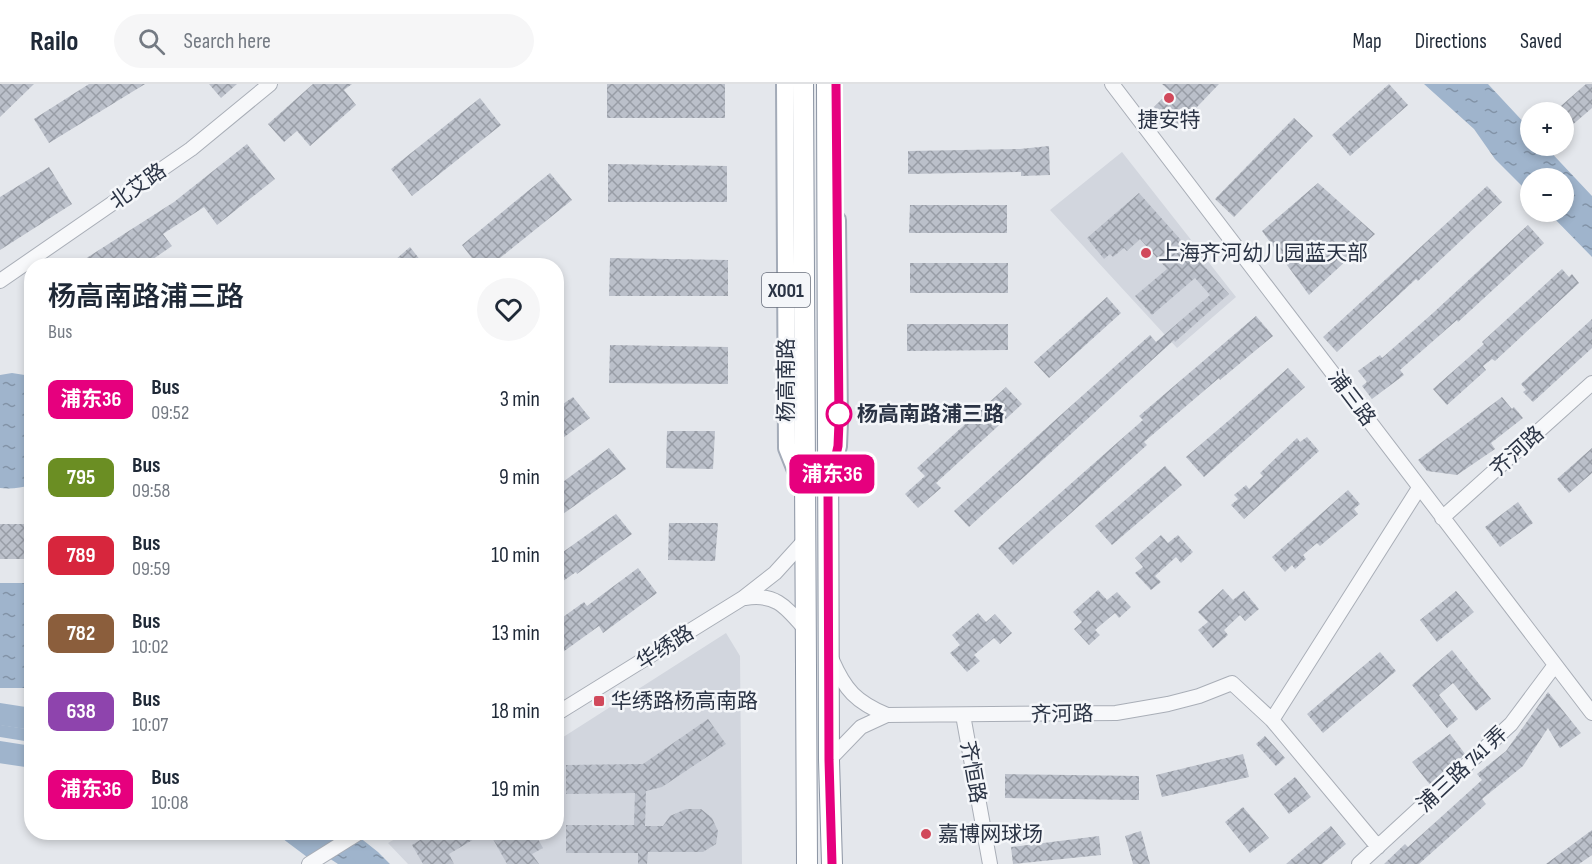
<!DOCTYPE html>
<html lang="en">
<head>
<meta charset="utf-8">
<style>
  body { margin:0; font-family:"Sofia Sans Condensed","Noto Sans SC",sans-serif; background:#f6f6f7; color:#1f2937; height:100vh; display:flex; flex-direction:column; font-size:22px; white-space:nowrap }
  * { box-sizing:border-box; margin:0 }
  p { font-size:20px; color:#747a83 }
  .icon { flex:none; width:33px; height:33px; fill:none; stroke:currentColor; stroke-width:2; stroke-linecap:round; stroke-linejoin:round }
  .map { position:relative; flex:1; overflow:hidden }
  .details { position:absolute; left:24px; top:174px; width:540px; height:582px; display:flex; flex-direction:column; background:#fff; border-radius:24px; box-shadow:0 3px 9px #0003 }
  .details>* { flex:none }
  .badge { padding:0 12px; border-radius:9px; font-size:21px; line-height:39px }
  .controls { position:absolute; left:1520px; top:18px; display:grid; gap:12px }
  .controls a { display:grid; place-items:center; width:54px; height:54px; border-radius:50%; background:#fff; box-shadow:0 3px 9px #0003; font-size:30px }
  .map>.badge { position:absolute; translate:-50% -50%; box-shadow:0 0 0 3px #fff }
  .round { display:grid; place-items:center; flex:none; width:63px; height:63px; border-radius:32px; background:#f6f6f7 }
  .head { display:flex; align-items:center; justify-content:space-between; height:102px; padding:0 24px }
  h1 { font-size:28px; font-weight:600; line-height:45px }
  ul { padding:0; list-style:none }
  li { display:flex; align-items:center; gap:18px; height:78px; padding:0 24px }
  li div { flex:1 }
  li b { display:block; font-size:22px }
  li em { font-style:normal }
  li .badge { min-width:66px; font-weight:700; text-align:center }
  header { display:flex; align-items:center; gap:36px; box-sizing:border-box; height:84px; padding:0 30px; background:#fff; border-bottom:2px solid #e0e1e3 }
  header strong { font-size:28px }
  nav { display:flex; gap:33px; margin-inline-start:auto; font-size:21px }
  .search { width:420px; height:54px; background:#f6f6f7; display:flex; align-items:center; gap:15px; box-sizing:border-box; padding:0 21px; border-radius:33px; color:#747a83; font-size:22px }
  .map>svg:first-child { display:block }
</style>
</head>
<body>
<header>
<strong>Railo</strong>
<div class="search"><svg class="icon" aria-label="search" viewBox="0 0 24 24"><circle cx="10" cy="10" r="6"/><path d="M15 15l6 6"/></svg>Search here</div>
<nav><a>Map</a><a>Directions</a><a>Saved</a></nav>
</header>
<div class="map">
<svg width="1592" height="780" viewBox="0 0 1592 780">
  <defs>
    <pattern id="water-ripples" width="26" height="14" patternUnits="userSpaceOnUse" patternTransform="scale(1.5)"><rect width="26" height="14" fill="#9fb4cc"/><path d="M2 4q2-2 4 0t4 0M15 11q2-2 4 0t4 0" fill="none" stroke="#8293a7"/></pattern>
    <pattern id="building-cross-hatch" width="8" height="8" patternUnits="userSpaceOnUse" patternTransform="scale(1.5)"><rect width="8" height="8" fill="#bbc0ca"/><path d="M0 0l8 8M0 8l8-8" fill="none" stroke="#989da6"/></pattern>
  </defs>
  <rect width="100%" height="100%" fill="#e4e7ec"/>
  <!-- built -->
  <path fill="#d2d6de" d="M1122,68L1236,213L1177,264L1050,126Z
    M726,549L740,572L742,780H408L388,759L405,749L556,748L557,657Z"/>
  <!-- water -->
  <path fill="url(#water-ripples)" d="M1424,0H1488L1530,45V62H1545L1592,112V173L1548,128H1563V94H1530V110L1495,75L1474,45Z
    M12,289L31,292V401C21,404 11,405 0,404V291Z
    M0,499H31V604H0Z
    M336,749H354L378,768L390,780H338L312,763Z"/>
  <g fill="none" stroke-linecap="round" stroke-linejoin="round">
    <!-- canal -->
    <path stroke="#9fb4cc" stroke-width="12" d="M0,647L32,652
      M327,748L358,771L365,780"/>
    <!-- river -->
    <path stroke="#9fb4cc" stroke-width="22" d="M0,630L32,635
      M0,668L32,673
      M292,748L312,763L336,748"/>
  </g>
  <!-- building -->
  <path fill="url(#building-cross-hatch)" d="M0,0H34L0,33Z
    M89,0H145L49,59L34,35Z
    M209,0H237L221,14Z
    M313,0H352L344,6L356,21L310,62L297,47L284,58L268,40Z
    M607,0H725V34H607Z
    M1162,0H1219L1176,45L1154,23L1170,7Z
    M1389,0L1408,21L1350,72L1332,51Z
    M1586,0H1592V24L1563,49V28H1554Z
    M480,14L501,41L412,112L391,85Z
    M1294,34L1313,52L1234,133L1215,115Z
    M247,60L275,95L217,141L204,123L163,150L172,162L143,182H89L85,175L174,118Z
    M1049,62L1050,91L1021,92V88L908,90V67L1020,65Z
    M608,80L727,82V118H608Z
    M49,83L72,120L0,166V113Z
    M550,89L572,116L490,182H478L462,161Z
    M1318,99L1375,150L1309,211L1262,147Z
    M1487,102L1502,118L1418,197L1416,195L1337,268L1323,253Z
    M1139,109L1229,210L1175,258L1174,256L969,443L954,427L1150,251L1156,258L1210,211L1195,194L1152,231L1135,212L1167,185L1140,155L1127,167L1124,164L1113,173L1110,170L1104,175L1087,154Z
    M910,121H1007V149H909Z
    M1528,141L1544,159L1458,238L1457,236L1400,286L1404,291L1372,315L1362,302L1367,298L1358,287L1380,271L1382,274L1433,229Z
    M410,163L425,182H388Z
    M610,174L728,176V212H609Z
    M910,179H1008V209H910Z
    M1562,185L1569,193L1572,190L1579,199L1495,277L1492,275L1483,282L1486,286L1447,321L1433,305L1484,260L1482,258Z
    M1107,213L1121,229L1049,294L1034,278Z
    M1256,232L1273,252L1220,296L1219,294L1144,358L1147,361L1013,481L998,464L1143,336L1139,332Z
    M1592,235V264L1533,318L1523,308L1526,306L1521,300Z
    M907,240H1008V266L907,267Z
    M610,261L728,263V300L609,299Z
    M1288,284L1305,303L1204,393L1186,373L1234,332Z
    M1006,303L1022,320L936,399L941,404L918,424L905,410L925,392L917,384Z
    M573,313L590,334L556,359V325Z
    M1502,313L1512,325L1514,323L1523,334L1491,359L1495,365L1457,391L1427,387L1418,376Z
    M667,347H715L713,385L666,384Z
    M1307,353L1319,367L1244,435L1231,421L1238,415L1234,411L1246,401L1249,405L1263,392L1260,389L1297,354L1300,358Z
    M609,364L626,385L556,435V403Z
    M1592,364V389L1569,409L1557,395Z
    M1165,382L1182,401L1112,461L1095,442Z
    M1348,406L1360,420L1354,425L1358,430L1320,462L1317,459L1303,471L1306,475L1295,485L1292,481L1285,488L1272,473Z
    M1518,418L1533,439L1500,463L1485,443Z
    M616,430L632,450L577,490L576,488L556,502V473Z
    M669,439H718L715,477L668,476Z
    M0,440H32V475H0Z
    M1161,451L1168,459L1178,451L1193,468L1181,479L1176,473L1155,492L1161,498L1151,506L1135,489L1143,483L1135,474Z
    M638,484L657,509L603,549L599,542L556,573V538L584,518L587,522Z
    M1223,505L1233,516L1244,507L1259,525L1245,537L1240,531L1224,546L1228,551L1213,564L1198,546L1208,538L1198,528Z
    M1098,506L1107,516L1117,508L1131,523L1119,534L1115,529L1095,546L1100,551L1089,561L1074,545L1082,538L1073,528Z
    M1456,507L1474,528L1437,558L1420,536Z
    M978,529L986,538L995,530L1012,549L1000,560L994,554L974,571L980,577L967,588L950,569L960,561L952,551Z
    M1452,566L1491,615L1476,627L1453,599L1439,611L1458,635L1447,644L1412,601Z
    M1380,568L1396,587L1323,649L1307,630Z
    M1548,608L1581,649L1560,664L1548,644L1523,682L1482,715L1486,720L1419,780H1384L1405,760L1408,763L1482,696L1477,690L1506,667Z
    M708,635L726,660L662,703L646,707L645,742H663L670,732L686,725H701L712,734L718,747L716,760L703,768H648L647,780H638V769H566V741H634L635,709L566,710V681L643,680Z
    M1450,650L1465,670L1431,702L1412,678Z
    M1265,652L1285,674L1276,682L1256,660Z
    M1243,670L1249,693L1162,713L1156,691Z
    M1005,690L1139,692V716L1005,714Z
    M1295,693L1311,713L1289,730L1274,710Z
    M1243,723L1269,754L1250,769L1225,738Z
    M1331,742L1346,760L1322,780H1286Z
    M1592,746V771L1579,780H1546Z
    M1141,747L1150,780H1133L1125,752Z
    M433,748H486L449,770L454,780H423L412,761Z
    M489,748H534L543,764L532,770L539,780H507Z
    M1099,752L1101,771L1013,780L1011,763Z"/>
  <g fill="none" stroke-linecap="round" stroke-linejoin="round">
    <!-- minor casing -->
    <g stroke="#a9aeb7" stroke-width="16">
      <path id="minor" d="M1112,0L1592,629
        M0,197L191,65L270,0
        M1442,434L1592,299
        M745,514C776,509 786,523 805,545
        M832,576C845,606 856,618 887,631
        M556,630L743,514L775,489L805,456
        M963,631L990,780
        M1272,636L1419,404
        M829,676L861,643L887,631L1116,629L1168,620L1199,612L1232,599L1272,636L1378,763
        M309,780L360,748
        M1359,780L1511,640L1555,581"/>
    </g>
    <!-- major casing -->
    <g stroke="#a3abb8" stroke-width="20">
      <path id="major" d="M785,0L787,364L803,404
        M833,383L838,362L839,338L837,136"/>
    </g>
    <!-- highway casing -->
    <g stroke="#8b94a3" stroke-width="22">
      <path id="highway" d="M803,0L807,780
        M827,0L829,676L832,780"/>
    </g>
    <!-- minor -->
    <use href="#minor" stroke="#f7f8fa" stroke-width="14"/>
    <!-- major -->
    <use href="#major" stroke="#fff" stroke-width="16"/>
    <!-- highway -->
    <use href="#highway" stroke="#fff" stroke-width="20"/>
  </g>
  <g fill="none" stroke-linecap="round" stroke-linejoin="round">
    <!-- line casing -->
    <g stroke="#fff" stroke-width="14">
      <path id="line" d="M832,780L829,676L828,407L838,362L839,338L836,0"/>
    </g>
    <!-- line -->
    <use href="#line" stroke="#e6007e" stroke-width="9"/>
  </g>
  <!-- markers -->
  <g fill="#d1495b" stroke="#f4f6f9" stroke-width="2">
    <circle cx="1169" cy="14" r="6"/>
    <circle cx="1146" cy="169" r="6"/>
    <rect x="593" y="611" width="12" height="12" rx="3"/>
    <circle cx="926" cy="750" r="6"/>
  </g>
  <circle fill="#fff" stroke="#e6007e" stroke-width="3" cx="839" cy="330" r="12"/>
  <g text-anchor="middle" stroke-width="5" stroke-linejoin="round" paint-order="stroke">
    <!-- shield labels -->
    <rect fill="#f4f6f9" stroke="#676e7b" stroke-width="1.5" x="762" y="189" width="48" height="34" rx="4.5"/>
    <g font-size="20" font-weight="bold" fill="#2b3445">
      <text x="786" y="213">X001</text>
    </g>
    <!-- poi labels -->
    <g font-size="21" fill="#2b3445" stroke="#f4f6f9" text-anchor="start">
      <text x="1169" y="43" text-anchor="middle">捷安特</text>
      <text x="1158" y="176">上海齐河幼儿园蓝天部</text>
      <text x="611" y="624">华绣路杨高南路</text>
      <text x="938" y="757">嘉博网球场</text>
    </g>
    <!-- street labels -->
    <g font-size="21" fill="#2b3445" stroke="#f4f6f9">
      <text transform="translate(138 102) rotate(-35)" y="7">北艾路</text>
      <text transform="translate(786 296) rotate(-90)" y="7">杨高南路</text>
      <text transform="translate(1352 314) rotate(53)" y="7">浦三路</text>
      <text transform="translate(1517 367) rotate(-42)" y="7">齐河路</text>
      <text transform="translate(665 563) rotate(-32)" y="7">华绣路</text>
      <text transform="translate(1062 630) rotate(-1)" y="7">齐河路</text>
      <text transform="translate(1462 685) rotate(-43)" y="7">浦三路 741 弄</text>
      <text transform="translate(973 688) rotate(80)" y="7">齐恒路</text>
    </g>
    <!-- stop labels -->
    <g font-size="21" font-weight="bold" fill="#2b3445" stroke="#f4f6f9" text-anchor="start">
      <text x="857" y="337">杨高南路浦三路</text>
    </g>
  </g>
</svg>
<div class="controls">
<a>+</a>
<a>−</a>
</div>
<b class="badge" style="left:832px;top:390px;background:#e6007e;color:#fff">浦东36</b>
<section class="details">
<div class="head"><div><h1>杨高南路浦三路</h1><p>Bus</p></div><a class="round"><svg class="icon" aria-label="heart" viewBox="0 0 24 24"><path d="M12 20l-8-8c-3-5 5-10 8-4 3-6 11-1 8 4z"/></svg></a></div>
<ul>
<li><span class="badge" style="background:#e6007e;color:#fff">浦东36</span><div><b>Bus</b><p>09:52</p></div><em>3 min</em></li>
<li><span class="badge" style="background:#6b8e23;color:#fff">795</span><div><b>Bus</b><p>09:58</p></div><em>9 min</em></li>
<li><span class="badge" style="background:#d7263d;color:#fff">789</span><div><b>Bus</b><p>09:59</p></div><em>10 min</em></li>
<li><span class="badge" style="background:#8b5e3c;color:#fff">782</span><div><b>Bus</b><p>10:02</p></div><em>13 min</em></li>
<li><span class="badge" style="background:#8e44ad;color:#fff">638</span><div><b>Bus</b><p>10:07</p></div><em>18 min</em></li>
<li><span class="badge" style="background:#e6007e;color:#fff">浦东36</span><div><b>Bus</b><p>10:08</p></div><em>19 min</em></li>
</ul>
</section>
</div>
</body>
</html>
